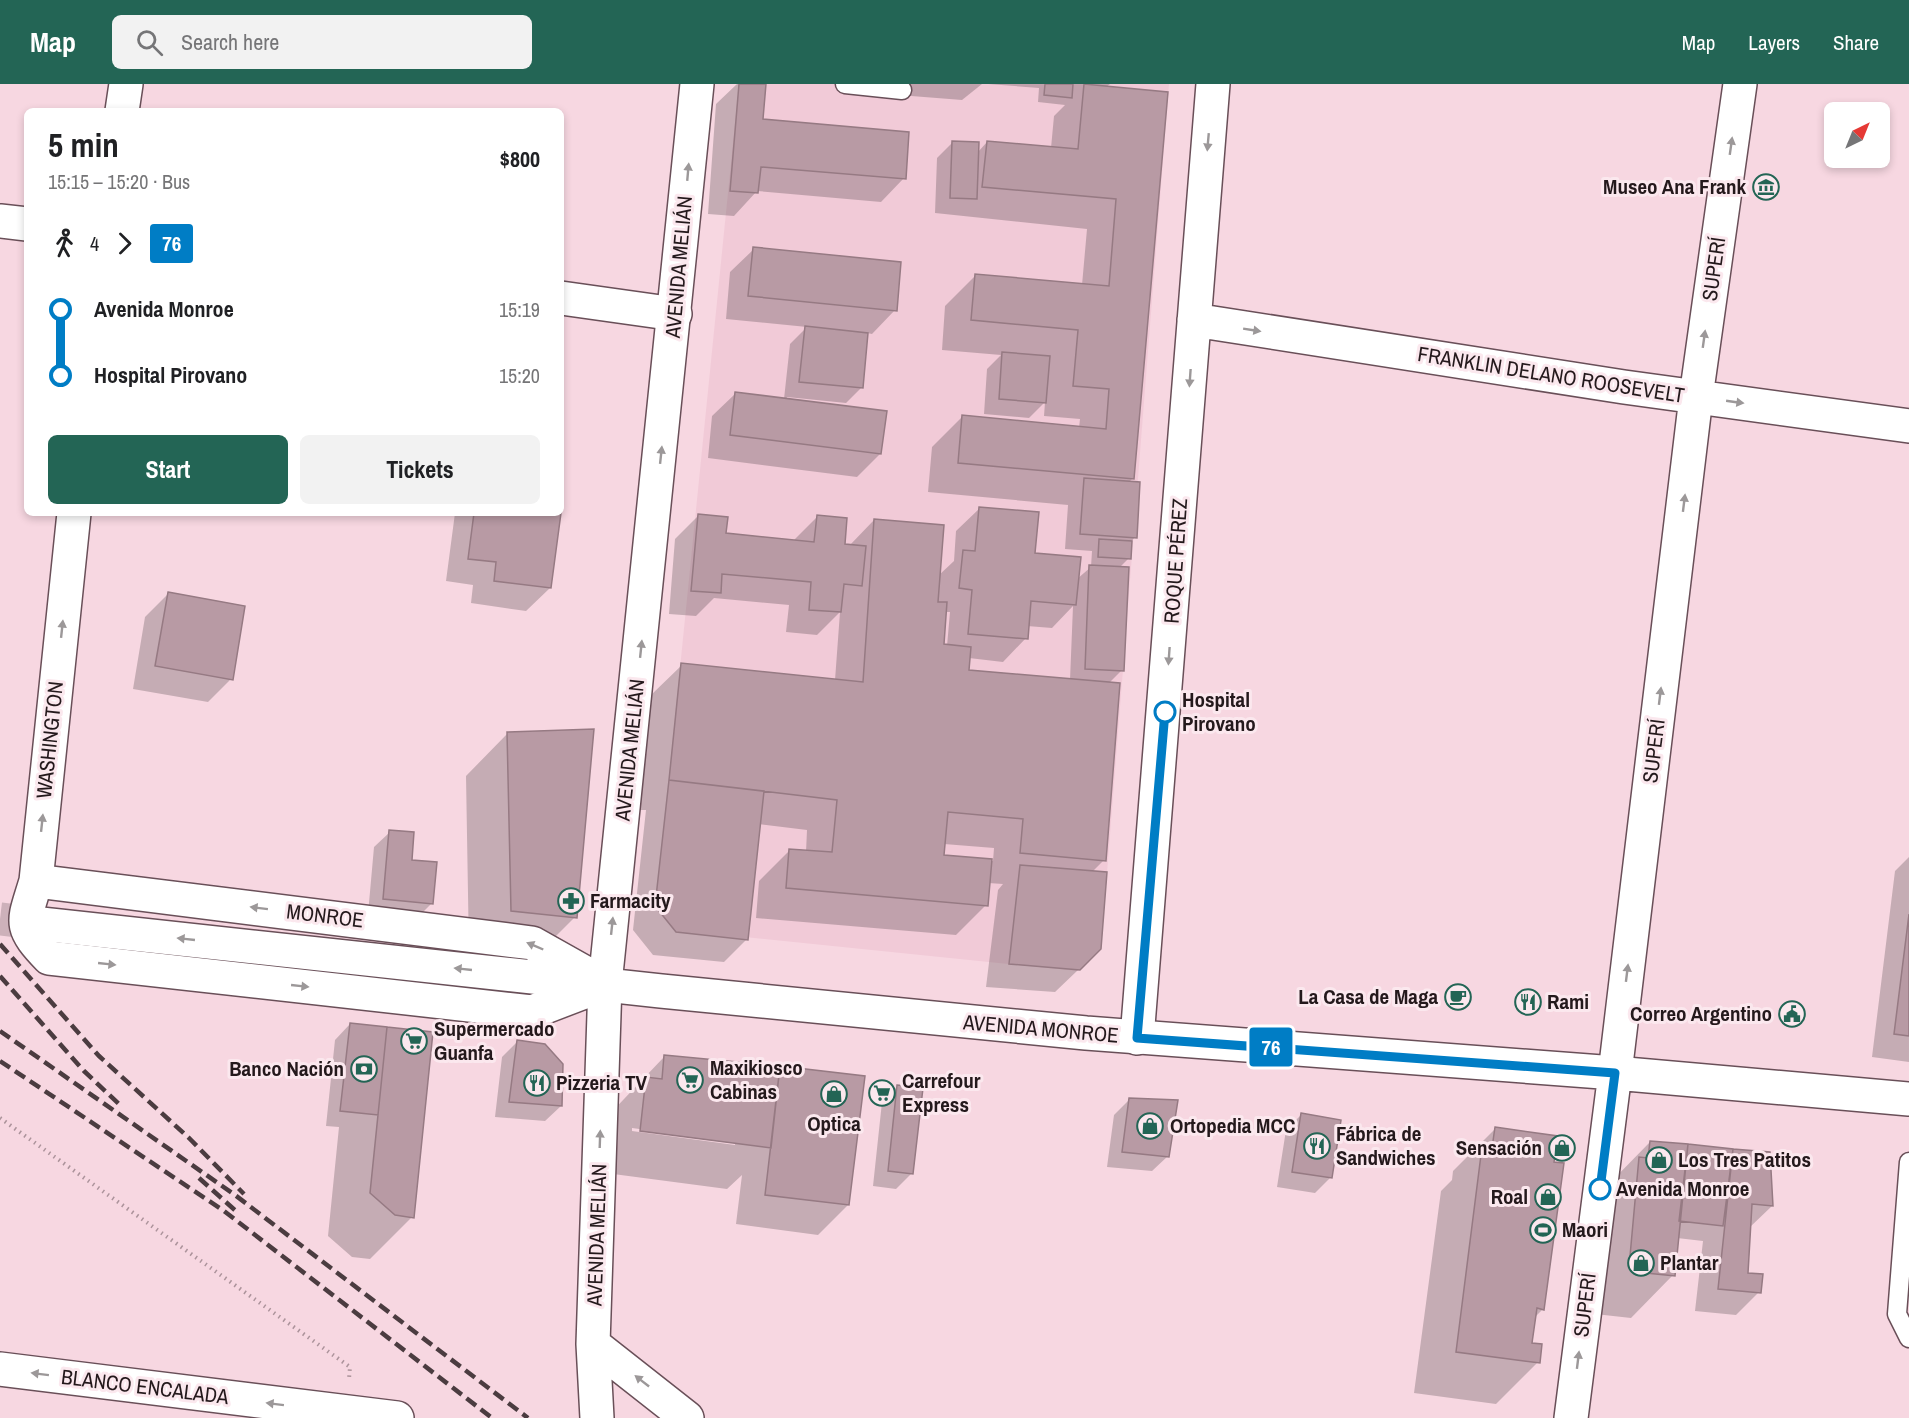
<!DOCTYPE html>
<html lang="en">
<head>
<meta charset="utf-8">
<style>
  body { margin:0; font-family:"Archivo Narrow",sans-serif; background:#f2f2f2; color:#202124; height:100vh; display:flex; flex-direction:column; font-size:22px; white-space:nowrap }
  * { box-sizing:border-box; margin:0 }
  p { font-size:20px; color:#757577 }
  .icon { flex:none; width:33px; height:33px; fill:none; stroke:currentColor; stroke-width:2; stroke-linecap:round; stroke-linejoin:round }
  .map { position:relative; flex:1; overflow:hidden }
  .drawer { position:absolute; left:24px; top:24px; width:540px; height:408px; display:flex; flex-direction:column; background:#fff; border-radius:9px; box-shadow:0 3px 9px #0003 }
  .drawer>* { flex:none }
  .badge { padding:0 12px; border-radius:4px; font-size:21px; line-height:39px }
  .needle { width:39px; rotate:43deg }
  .fabs { position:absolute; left:1824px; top:18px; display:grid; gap:12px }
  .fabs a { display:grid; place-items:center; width:66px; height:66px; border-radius:9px; background:#fff; box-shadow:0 3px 9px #0003; font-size:30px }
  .map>.badge { position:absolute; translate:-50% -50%; box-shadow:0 0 0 3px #fff }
  .legs { display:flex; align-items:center; gap:9px; height:66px; padding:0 24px; font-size:20px }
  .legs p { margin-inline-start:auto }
  .overview { display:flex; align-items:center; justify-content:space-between; height:102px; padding:0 24px }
  h1 { font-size:33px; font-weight:700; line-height:45px }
  .cta { display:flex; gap:12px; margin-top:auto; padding:12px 24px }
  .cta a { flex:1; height:69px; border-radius:9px; background:#236555; color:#fff; font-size:24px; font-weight:700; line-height:69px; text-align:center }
  .cta a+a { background:#f2f2f2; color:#202124 }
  ul { padding:0 24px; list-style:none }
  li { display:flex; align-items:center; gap:21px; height:66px; font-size:22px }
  li i { display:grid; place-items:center; width:9px; height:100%; margin:0 8px; background:currentColor }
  li i::after { content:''; width:15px; height:15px; margin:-8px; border:4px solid; border-radius:50%; background:#fff }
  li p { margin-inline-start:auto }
  li:first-child i { background:linear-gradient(#0000 50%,currentColor 0) }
  li:last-child i { background:linear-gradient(currentColor 50%,#0000 0) }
  header { display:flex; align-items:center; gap:36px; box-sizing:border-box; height:84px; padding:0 30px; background:#236555; color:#fff }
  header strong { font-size:28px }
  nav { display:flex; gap:33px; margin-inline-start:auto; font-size:21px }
  .search { width:420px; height:54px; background:#f2f2f2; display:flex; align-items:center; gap:15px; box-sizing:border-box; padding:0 21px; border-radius:9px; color:#757577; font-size:22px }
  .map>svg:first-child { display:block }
</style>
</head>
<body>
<header>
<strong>Map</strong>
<div class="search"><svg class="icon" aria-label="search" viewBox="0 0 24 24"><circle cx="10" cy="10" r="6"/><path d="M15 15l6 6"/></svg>Search here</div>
<nav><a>Map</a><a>Layers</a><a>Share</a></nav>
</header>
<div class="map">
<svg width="1909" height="1334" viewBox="0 0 1909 1334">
  <rect width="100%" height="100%" fill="#f7d7e1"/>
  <!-- built -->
  <path fill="#f1cad7" d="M739,0H1169L1101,865L1078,887L676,846L656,822Z"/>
  <!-- shadow -->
  <path fill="#0003" fill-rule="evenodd" d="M737,0H764L761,37L904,94L881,118L757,107L734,132L708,130L716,20Z
    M887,0H982L962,16L886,10Z
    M988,0H1110L1105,4L1167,9L1133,394L1128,399L1135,453L1130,459L1129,474L1119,484L1122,586L1108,600L1104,776L1092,788L1100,865L1055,908L986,903L998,806L1003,800L988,799L986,821L956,851L756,834L759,797L789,767L806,768L807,746L759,740L747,855L724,878L653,871L633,846L646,726H639L651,611L682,581L835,596L840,528L817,551L786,548L789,521L714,514L696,532L669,530L675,455L698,432L725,451L794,456L817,433L844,462H849L874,436L938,492L954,477L956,447L980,424L1033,470L1077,495L1091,483L1092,467L1065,465L1068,421L928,408L932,363L962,333L1079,344L1080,335L1044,332L1045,318L1029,334L984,330L987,285L1001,271L942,266L945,222L976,191L1082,201L1087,145L935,129L937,74L953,58L978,68L987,58L1051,64L1054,32L1065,21L1038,18L1039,4ZM1073,522L1070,596L968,587L969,574L1003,578L1026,554L1027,542L1052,544ZM945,528H950L947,562H942ZM944,760L994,764L993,777L942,772Z
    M754,165L895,226L872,250L867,249L861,304L846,319L787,313L786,316L880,370L857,393L708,374L712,332L736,309L784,315L790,260L807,243L726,235L730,188Z
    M455,429H559L550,504L526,527L471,519L473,501L446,497Z
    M168,510L231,595L208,618L133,605L145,533Z
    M508,649L575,833L533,875L469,869L466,692Z
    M390,748L410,777L431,820L416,835L368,830L374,763Z
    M1909,773V978L1872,973L1895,787Z
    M350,940L412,1133L370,1175L352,1173L328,1152L339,1043L326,1042L335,956Z
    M517,958L561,1022L545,1037L495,1033L502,973Z
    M664,973L848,1121L818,1151L736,1140L742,1091L727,1105L598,1088L604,1036ZM632,1044L735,1058V1061L632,1047Z
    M898,1002L912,1089L896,1105L873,1102L882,1018Z
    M1130,1015L1168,1072L1152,1087L1107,1083L1114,1031Z
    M1302,1030L1331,1093L1315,1109L1277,1103L1286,1046Z
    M1495,1045L1553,1079L1543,1225L1534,1234L1531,1260L1538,1278L1496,1320L1414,1309L1441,1107L1452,1096L1453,1087Z
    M1650,1058L1768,1070L1772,1122L1749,1144L1746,1191L1759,1208L1736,1231L1695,1227L1703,1157L1677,1154L1673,1191L1631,1234L1595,1230L1608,1101Z"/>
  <!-- building -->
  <path fill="#b89aa4" stroke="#967a83" stroke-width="1.5" d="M739,0H766L763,35L909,48L906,95L761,83L758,109L730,107Z
    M1045,0H1073L1072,14L1044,11Z
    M1084,0L1168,8L1134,395L958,379L962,331L1106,345L1109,305L1073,302L1078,246L971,236L975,190L1109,202L1116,115L982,103L987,57L1078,65Z
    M952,57L979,58L977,115L950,114Z
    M753,163L901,178L897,227L748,212Z
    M805,242L868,249L863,304L799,298Z
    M1002,268L1050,272L1046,319L999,315Z
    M735,308L887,327L881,370L730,351Z
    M1084,394L1140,398L1137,454L1080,450Z
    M979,423L1039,428L1035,469L1081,473L1076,521L1031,517L1028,555L968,550L972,506L959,504L963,466L975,467Z
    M474,429H561L551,504L494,497L496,478L468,475Z
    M698,430L728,433L726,449L814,458L817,431L847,434L845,460L866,462L862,502L844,500L841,528L809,526L811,498L722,490L721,509L691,507Z
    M874,435L944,441L938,518H947L944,560L971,563L969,586L1120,599L1106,777L1020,769L1023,735L948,728L944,771L992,775L988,822L786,804L789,765L832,768L837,716L669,696L681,579L863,598Z
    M1099,455L1132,457L1131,475L1098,473Z
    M1089,481L1129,483L1124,587L1085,585Z
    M168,508L245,522L233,596L155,582Z
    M594,645L577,834L511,827L507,648Z
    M669,696L764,707L748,856L676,848L655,822Z
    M389,746L414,748L412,776L437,778L433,820L383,815Z
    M1020,781L1107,788L1101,865L1080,886L1009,880Z
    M1909,830V952L1894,950Z
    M350,939L387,943L378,1031L340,1027Z
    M387,943L433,948L414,1134L395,1131L370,1109Z
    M517,956L545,960L563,980L562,1022L509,1018Z
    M664,971L780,982L771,1064L640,1047L646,993L662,995Z
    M780,982L865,992L849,1121L765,1111Z
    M897,1001L923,1004L913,1090L888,1087Z
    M1129,1014L1178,1016L1169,1073L1122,1068Z
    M1301,1029L1341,1036L1332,1094L1292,1088Z
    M1495,1043L1558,1052L1554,1078L1564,1079L1544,1226L1537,1224L1532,1259L1542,1260L1540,1279L1456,1268L1482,1063L1492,1064Z
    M1650,1057L1688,1060L1675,1192L1636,1188L1637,1173L1630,1172L1639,1073L1648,1074Z
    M1688,1060L1733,1065L1723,1142L1679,1137Z
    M1733,1065L1770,1068L1773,1122L1752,1120L1748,1189L1763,1190L1761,1209L1718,1205Z"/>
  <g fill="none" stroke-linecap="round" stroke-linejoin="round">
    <!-- secondary-tunnel -->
    <path stroke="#cdb1ba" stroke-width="33" stroke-dasharray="33 16" stroke-linecap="butt" d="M0,835L41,840"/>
    <!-- lane casing -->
    <g stroke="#694f58" stroke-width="21">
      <path id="lane" d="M845,0L902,6
        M1909,1078L1897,1230L1909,1254"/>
    </g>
    <!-- street casing -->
    <g stroke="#694f58" stroke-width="36">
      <path id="street" d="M122,27L126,0
        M0,137L27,140
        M561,214L675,230
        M1194,236L1624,303L1909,342
        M74,429L36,797C24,838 17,841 49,874L532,928L605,900
        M36,797L532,859L605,900
        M1137,954L1213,0
        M1615,989L1696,313L1740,0
        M593,1260L687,1334
        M0,1285L397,1334
        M597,1334L593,1260L605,900"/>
    </g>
    <!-- secondary casing -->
    <g stroke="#694f58" stroke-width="36">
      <path id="secondary" d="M41,840L661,907L1086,949L1615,989L1909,1015
        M605,900L697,0
        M1571,1334L1615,989"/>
    </g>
    <!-- path -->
    <path stroke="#ac939b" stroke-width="4" stroke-dasharray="1.5 4.5" stroke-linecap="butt" d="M0,1034L350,1283L349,1295"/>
    <!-- lane -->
    <use href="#lane" stroke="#fff" stroke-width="18"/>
    <!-- street -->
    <use href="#street" stroke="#fff" stroke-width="33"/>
    <!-- secondary -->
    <use href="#secondary" stroke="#fff" stroke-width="33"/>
    <!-- rail -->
    <path stroke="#4b3c40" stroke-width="4.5" stroke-dasharray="12 6" stroke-linecap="butt" d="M0,860L99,972L189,1054L244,1110
      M0,892L84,987L120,1021
      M0,947L235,1111L528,1334
      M0,977L224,1127L492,1334
      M199,1094L237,1128"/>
  </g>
  <!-- one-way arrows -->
  <defs><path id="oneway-solid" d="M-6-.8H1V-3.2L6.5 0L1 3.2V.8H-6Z" transform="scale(1.5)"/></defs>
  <g fill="#9c9899">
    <use href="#oneway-solid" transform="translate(1208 58) rotate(95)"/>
    <use href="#oneway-solid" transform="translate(1731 62) rotate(-82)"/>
    <use href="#oneway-solid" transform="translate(688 88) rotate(-85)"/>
    <use href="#oneway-solid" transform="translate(1252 246) rotate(9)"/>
    <use href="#oneway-solid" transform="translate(1704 255) rotate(-82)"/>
    <use href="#oneway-solid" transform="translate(1190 294) rotate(94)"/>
    <use href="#oneway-solid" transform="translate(1735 318) rotate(8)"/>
    <use href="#oneway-solid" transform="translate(661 371) rotate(-84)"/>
    <use href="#oneway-solid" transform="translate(1684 419) rotate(-83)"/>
    <use href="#oneway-solid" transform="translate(62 545) rotate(-84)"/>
    <use href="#oneway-solid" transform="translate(641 565) rotate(-84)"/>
    <use href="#oneway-solid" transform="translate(1169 572) rotate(94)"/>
    <use href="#oneway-solid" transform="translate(1660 612) rotate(-83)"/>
    <use href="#oneway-solid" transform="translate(42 739) rotate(-84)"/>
    <use href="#oneway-solid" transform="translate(259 824) rotate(-173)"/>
    <use href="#oneway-solid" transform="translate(612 842) rotate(-84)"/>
    <use href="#oneway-solid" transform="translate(186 855) rotate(-174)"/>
    <use href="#oneway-solid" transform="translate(535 862) rotate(-157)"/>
    <use href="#oneway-solid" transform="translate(107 880) rotate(6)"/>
    <use href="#oneway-solid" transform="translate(463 885) rotate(-174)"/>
    <use href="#oneway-solid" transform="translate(1627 889) rotate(-83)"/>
    <use href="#oneway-solid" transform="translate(300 902) rotate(6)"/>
    <use href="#oneway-solid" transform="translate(600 1055) rotate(-88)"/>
    <use href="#oneway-solid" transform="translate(1578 1276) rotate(-83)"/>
    <use href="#oneway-solid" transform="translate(40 1290) rotate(-173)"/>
    <use href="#oneway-solid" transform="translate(642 1297) rotate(-142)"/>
    <use href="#oneway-solid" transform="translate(275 1320) rotate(-173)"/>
  </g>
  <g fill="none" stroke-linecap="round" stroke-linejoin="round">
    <!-- line-1 casing -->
    <g stroke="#fff" stroke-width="14">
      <path id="line-1" d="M1165,628L1137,954L1615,989L1600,1105"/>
    </g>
    <!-- line-1 -->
    <use href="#line-1" stroke="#007dc5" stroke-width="9"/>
  </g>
  <!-- icons -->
  <defs>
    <g id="museum-ring" transform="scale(1.35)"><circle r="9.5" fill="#fbe8ee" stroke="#236555" stroke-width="1.5"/><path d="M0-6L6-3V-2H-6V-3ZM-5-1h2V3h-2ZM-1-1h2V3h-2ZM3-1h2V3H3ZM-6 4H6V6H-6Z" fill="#236555"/></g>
    <g id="pharmacy-ring" transform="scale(1.35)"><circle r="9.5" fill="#fbe8ee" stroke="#236555" stroke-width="1.5"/><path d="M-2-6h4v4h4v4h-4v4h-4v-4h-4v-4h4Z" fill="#236555"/></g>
    <g id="cafe-ring" transform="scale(1.35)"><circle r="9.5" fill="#fbe8ee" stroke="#236555" stroke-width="1.5"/><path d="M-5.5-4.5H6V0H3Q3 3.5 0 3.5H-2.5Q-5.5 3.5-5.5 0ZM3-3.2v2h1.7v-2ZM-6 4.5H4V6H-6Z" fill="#236555"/></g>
    <g id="restaurant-ring" transform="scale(1.35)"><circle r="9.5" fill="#fbe8ee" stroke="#236555" stroke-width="1.5"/><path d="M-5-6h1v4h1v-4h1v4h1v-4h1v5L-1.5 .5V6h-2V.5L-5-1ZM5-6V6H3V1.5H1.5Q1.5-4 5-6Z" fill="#236555"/></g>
    <g id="civic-ring" transform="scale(1.35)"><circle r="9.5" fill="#fbe8ee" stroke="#236555" stroke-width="1.5"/><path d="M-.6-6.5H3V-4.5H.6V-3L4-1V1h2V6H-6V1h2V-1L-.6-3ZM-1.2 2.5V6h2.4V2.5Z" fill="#236555"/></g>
    <g id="supermarket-ring" transform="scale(1.35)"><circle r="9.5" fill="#fbe8ee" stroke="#236555" stroke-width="1.5"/><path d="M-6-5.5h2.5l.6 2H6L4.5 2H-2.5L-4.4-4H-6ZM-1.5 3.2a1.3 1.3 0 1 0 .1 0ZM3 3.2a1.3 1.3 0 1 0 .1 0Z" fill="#236555"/></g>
    <g id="bank-ring" transform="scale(1.35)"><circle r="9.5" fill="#fbe8ee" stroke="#236555" stroke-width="1.5"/><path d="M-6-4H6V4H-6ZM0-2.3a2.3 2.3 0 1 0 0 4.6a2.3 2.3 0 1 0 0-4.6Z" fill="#236555"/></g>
    <g id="shop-ring" transform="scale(1.35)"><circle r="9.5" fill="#fbe8ee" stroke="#236555" stroke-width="1.5"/><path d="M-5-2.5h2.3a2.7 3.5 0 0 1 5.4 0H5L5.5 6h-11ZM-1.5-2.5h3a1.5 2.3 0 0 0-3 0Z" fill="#236555"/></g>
    <g id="stadium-ring" transform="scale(1.35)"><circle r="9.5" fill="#fbe8ee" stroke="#236555" stroke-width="1.5"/><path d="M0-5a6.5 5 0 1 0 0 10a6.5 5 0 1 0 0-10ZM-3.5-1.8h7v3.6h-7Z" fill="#236555"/></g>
  </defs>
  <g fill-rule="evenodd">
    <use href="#museum-ring" x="1766" y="103"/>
    <use href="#pharmacy-ring" x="571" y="817"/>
    <use href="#cafe-ring" x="1458" y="913"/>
    <use href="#restaurant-ring" x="1528" y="918"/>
    <use href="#civic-ring" x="1792" y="930"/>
    <use href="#supermarket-ring" x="414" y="957"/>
    <use href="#bank-ring" x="364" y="985"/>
    <use href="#supermarket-ring" x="690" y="996"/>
    <use href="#restaurant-ring" x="537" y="999"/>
    <use href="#supermarket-ring" x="882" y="1009"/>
    <use href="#shop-ring" x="834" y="1010"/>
    <use href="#shop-ring" x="1150" y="1042"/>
    <use href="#restaurant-ring" x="1317" y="1062"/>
    <use href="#shop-ring" x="1562" y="1064"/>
    <use href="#shop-ring" x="1659" y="1076"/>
    <use href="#shop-ring" x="1548" y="1113"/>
    <use href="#stadium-ring" x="1543" y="1146"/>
    <use href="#shop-ring" x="1641" y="1179"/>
  </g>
  <!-- markers -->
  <g fill="#fff" stroke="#007dc5" stroke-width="3">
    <circle cx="1165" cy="628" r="10"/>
    <circle cx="1600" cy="1105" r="10"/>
  </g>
  <g text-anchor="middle" stroke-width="6" stroke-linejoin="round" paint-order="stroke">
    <!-- poi labels -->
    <g font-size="21" font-weight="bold" fill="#24191c" stroke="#fbe8ee" text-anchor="start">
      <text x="1746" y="110" text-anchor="end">Museo Ana Frank</text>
      <text x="590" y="824">Farmacity</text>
      <text x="1438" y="920" text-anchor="end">La Casa de Maga</text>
      <text x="1547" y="925">Rami</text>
      <text x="1772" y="937" text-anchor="end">Correo Argentino</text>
      <text x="434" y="952">Supermercado<tspan x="434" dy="24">Guanfa</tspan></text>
      <text x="710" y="991">Maxikiosco<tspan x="710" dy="24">Cabinas</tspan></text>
      <text x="344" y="992" text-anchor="end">Banco Nación</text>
      <text x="902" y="1004">Carrefour<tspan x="902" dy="24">Express</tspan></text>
      <text x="556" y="1006">Pizzeria TV</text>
      <text x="834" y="1047" text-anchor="middle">Optica</text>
      <text x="1170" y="1049">Ortopedia MCC</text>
      <text x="1336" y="1057">Fábrica de<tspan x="1336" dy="24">Sandwiches</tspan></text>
      <text x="1542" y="1071" text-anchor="end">Sensación</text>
      <text x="1678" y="1083">Los Tres Patitos</text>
      <text x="1528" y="1120" text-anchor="end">Roal</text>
      <text x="1562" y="1153">Maori</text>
      <text x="1660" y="1186">Plantar</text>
    </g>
    <!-- street labels -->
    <g font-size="21" fill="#24191c" stroke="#fbe8ee">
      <text transform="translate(679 183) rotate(-85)" y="7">AVENIDA MELIÁN</text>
      <text transform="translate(1714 185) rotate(-82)" y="7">SUPERÍ</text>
      <text transform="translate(1551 291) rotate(9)" y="7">FRANKLIN DELANO ROOSEVELT</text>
      <text transform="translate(1176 477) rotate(-86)" y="7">ROQUE PÉREZ</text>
      <text transform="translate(50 656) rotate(-84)" y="7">WASHINGTON</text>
      <text transform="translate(630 666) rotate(-84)" y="7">AVENIDA MELIÁN</text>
      <text transform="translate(1654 667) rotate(-83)" y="7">SUPERÍ</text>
      <text transform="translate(325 832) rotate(7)" y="7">MONROE</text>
      <text transform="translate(1041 945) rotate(5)" y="7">AVENIDA MONROE</text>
      <text transform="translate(597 1151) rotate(-88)" y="7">AVENIDA MELIÁN</text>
      <text transform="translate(1585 1221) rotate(-83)" y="7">SUPERÍ</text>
      <text transform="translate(145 1303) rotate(7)" y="7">BLANCO ENCALADA</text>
    </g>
    <!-- stop labels -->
    <g font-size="21" font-weight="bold" fill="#24191c" stroke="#fbe8ee" text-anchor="start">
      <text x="1182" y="623">Hospital<tspan x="1182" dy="24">Pirovano</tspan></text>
      <text x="1616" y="1112">Avenida Monroe</text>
    </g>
  </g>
</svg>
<div class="fabs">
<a><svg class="needle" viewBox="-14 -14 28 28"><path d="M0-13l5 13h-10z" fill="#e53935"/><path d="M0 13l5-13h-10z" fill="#757577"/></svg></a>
</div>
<b class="badge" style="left:1271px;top:963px;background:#007dc5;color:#fff">76</b>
<section class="drawer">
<div class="overview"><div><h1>5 min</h1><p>15:15 – 15:20 · Bus</p></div><b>$800</b></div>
<div class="legs"><svg class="icon" aria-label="walk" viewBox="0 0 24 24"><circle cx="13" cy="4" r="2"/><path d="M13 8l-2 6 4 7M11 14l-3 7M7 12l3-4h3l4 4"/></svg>4<svg class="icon" aria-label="forward" viewBox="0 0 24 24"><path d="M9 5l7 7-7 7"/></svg><b class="badge" style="background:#007dc5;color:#fff">76</b></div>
<ul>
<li><i style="color:#007dc5"></i><b>Avenida Monroe</b><p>15:19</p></li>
<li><i style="color:#007dc5"></i><b>Hospital Pirovano</b><p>15:20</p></li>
</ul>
<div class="cta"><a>Start</a><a>Tickets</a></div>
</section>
</div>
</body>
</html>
